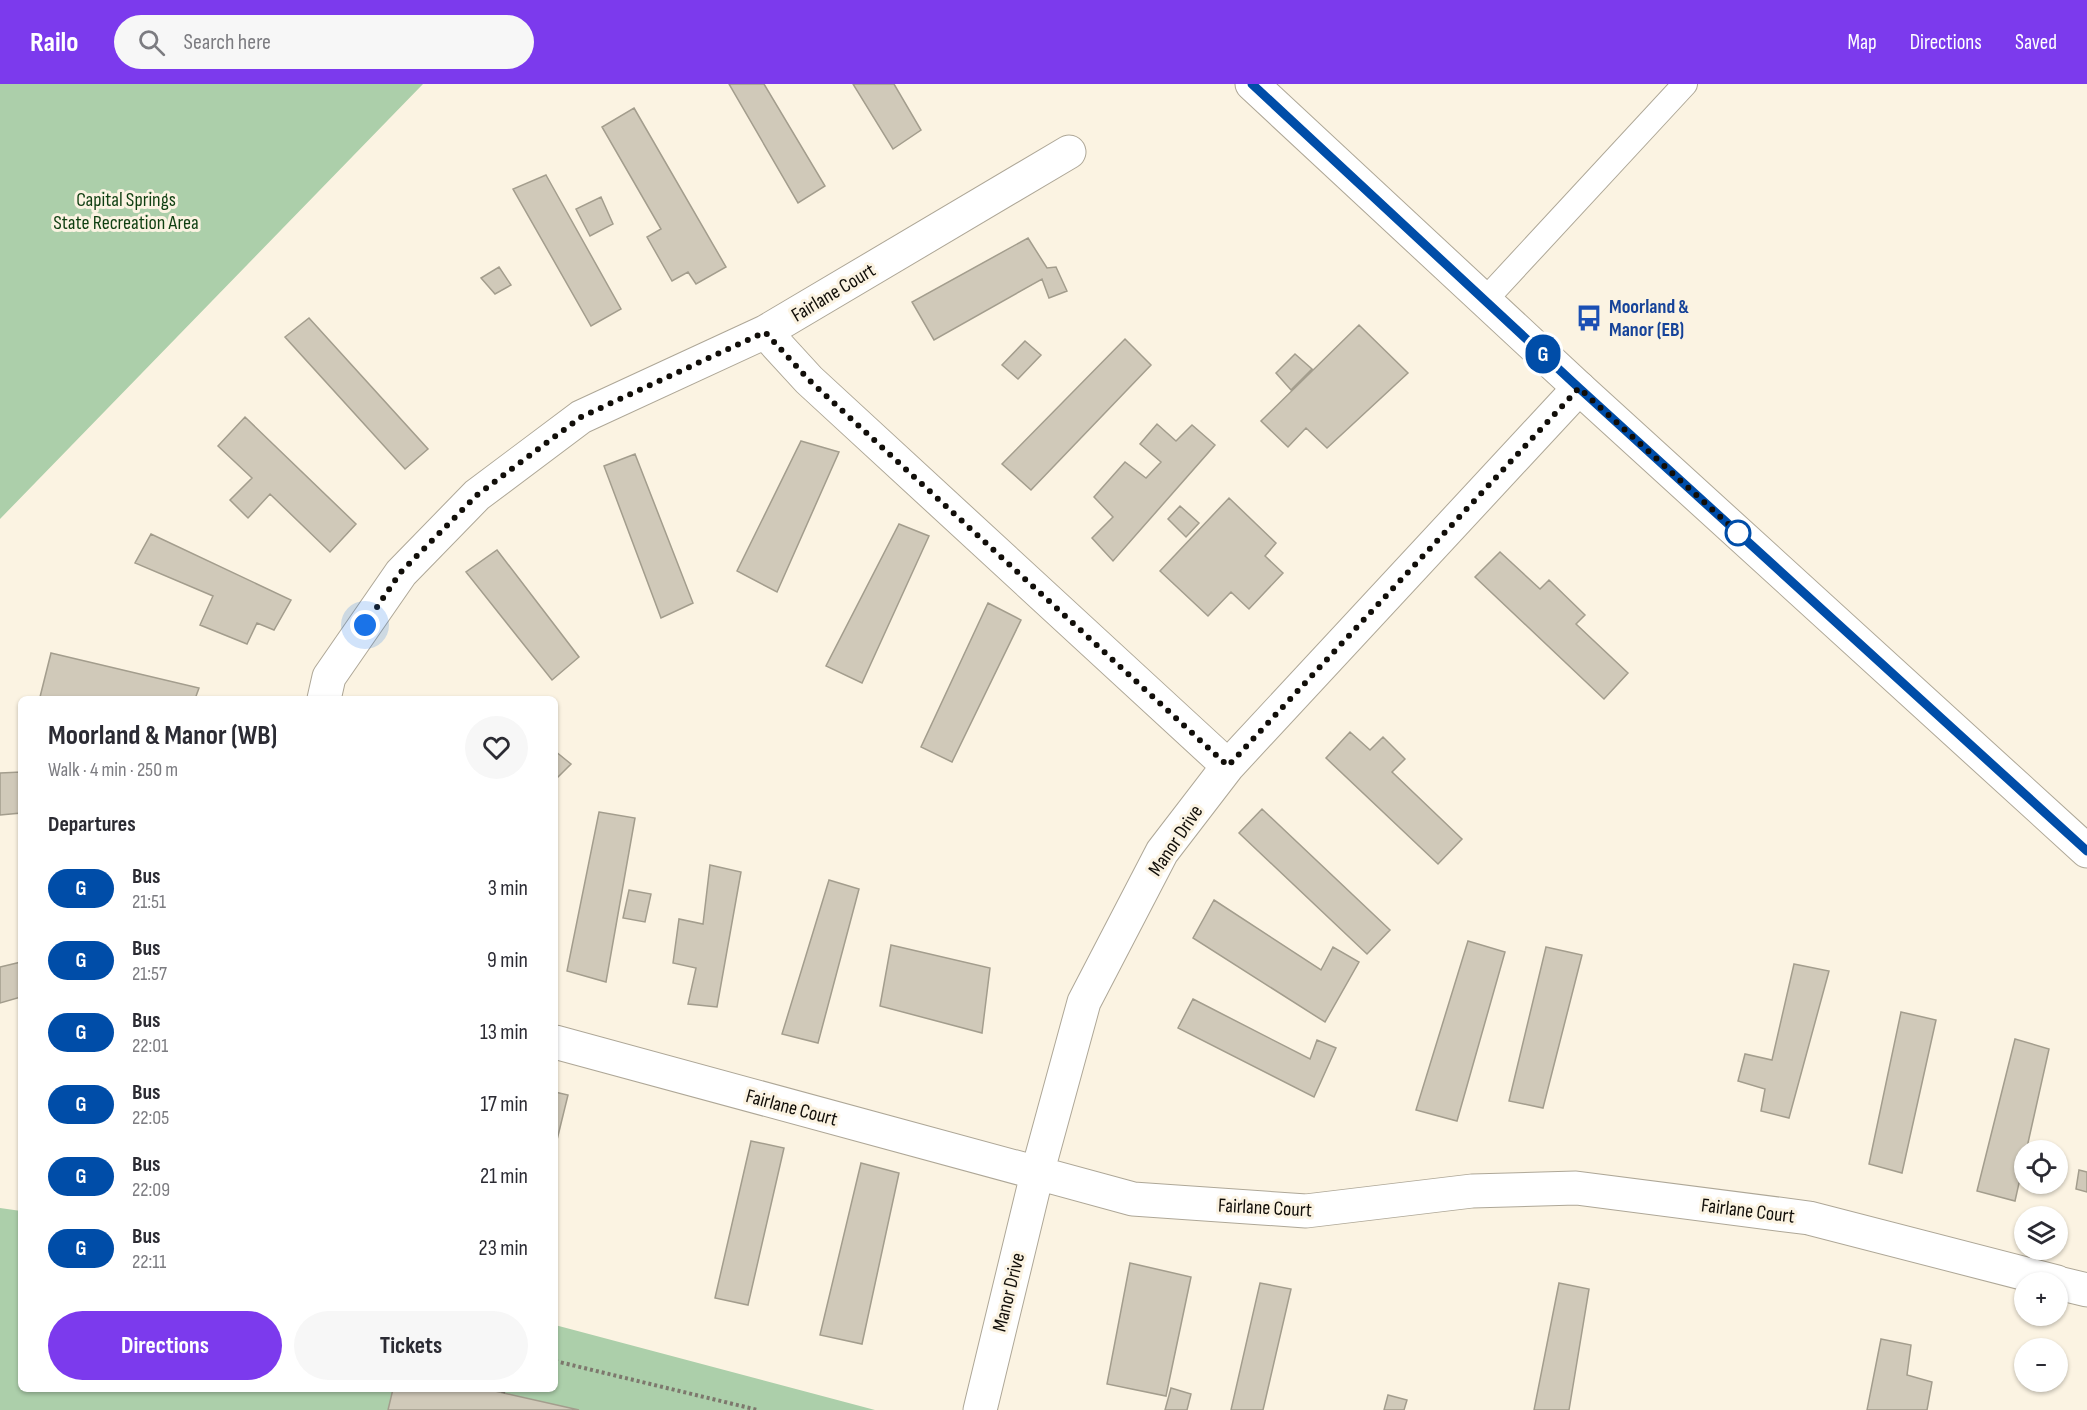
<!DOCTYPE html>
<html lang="en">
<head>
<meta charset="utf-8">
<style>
  body { margin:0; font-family:"Sofia Sans Condensed",sans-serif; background:#f7f7f7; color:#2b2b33; height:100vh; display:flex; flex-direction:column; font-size:22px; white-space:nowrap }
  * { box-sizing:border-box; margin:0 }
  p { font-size:20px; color:#7c7c81 }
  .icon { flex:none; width:33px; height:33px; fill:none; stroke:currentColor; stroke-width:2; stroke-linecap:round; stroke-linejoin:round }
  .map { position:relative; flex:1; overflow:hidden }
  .side { position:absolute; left:18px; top:612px; width:540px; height:696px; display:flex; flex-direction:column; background:#fff; border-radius:9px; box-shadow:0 2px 4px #0004 }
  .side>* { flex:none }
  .badge { padding:0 12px; border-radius:20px; font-size:21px; line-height:39px }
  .tools { position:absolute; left:2014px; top:1056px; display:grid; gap:12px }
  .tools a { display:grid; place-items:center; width:54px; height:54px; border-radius:50%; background:#fff; box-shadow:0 2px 4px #0004; font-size:30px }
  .you { position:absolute; width:30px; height:30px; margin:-15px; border:4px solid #fff; border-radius:50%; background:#1a73e8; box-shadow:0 0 0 9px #1a73e833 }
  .map>.badge { position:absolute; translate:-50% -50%; box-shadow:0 0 0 3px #fff }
  h2 { padding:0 30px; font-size:22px; line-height:54px }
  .round { display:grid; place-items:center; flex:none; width:63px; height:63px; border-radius:32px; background:#f7f7f7 }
  .head { display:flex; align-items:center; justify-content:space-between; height:102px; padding:0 30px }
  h1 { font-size:28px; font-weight:700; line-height:45px }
  .button { display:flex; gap:12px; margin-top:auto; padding:12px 30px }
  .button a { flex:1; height:69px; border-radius:36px; background:#7c3aed; color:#fff; font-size:24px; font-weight:700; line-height:69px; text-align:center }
  .button a+a { background:#f7f7f7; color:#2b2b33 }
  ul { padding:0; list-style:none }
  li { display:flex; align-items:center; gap:18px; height:72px; padding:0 30px }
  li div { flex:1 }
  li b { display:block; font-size:22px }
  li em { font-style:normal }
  li .badge { min-width:66px; font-weight:700; text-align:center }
  header { display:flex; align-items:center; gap:36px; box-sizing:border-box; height:84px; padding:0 30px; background:#7c3aed; color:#fff }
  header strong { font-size:28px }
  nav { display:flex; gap:33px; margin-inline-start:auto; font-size:21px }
  .search { width:420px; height:54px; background:#f7f7f7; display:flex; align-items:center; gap:15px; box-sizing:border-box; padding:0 21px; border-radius:33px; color:#7c7c81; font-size:22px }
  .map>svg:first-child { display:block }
</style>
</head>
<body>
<header>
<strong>Railo</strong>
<div class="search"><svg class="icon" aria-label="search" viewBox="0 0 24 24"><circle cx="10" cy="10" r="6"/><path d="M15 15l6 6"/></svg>Search here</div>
<nav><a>Map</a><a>Directions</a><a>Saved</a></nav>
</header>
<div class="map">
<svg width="2087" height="1326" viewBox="0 0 2087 1326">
  <rect width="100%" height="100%" fill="#fbf3e2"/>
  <!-- green -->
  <path fill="#accfaa" d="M0,0H423L0,435Z
    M0,1124L21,1127V1305H555V1241L875,1326H0Z"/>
  <!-- building -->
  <path fill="#d0c9b9" stroke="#a39d8d" stroke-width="1.5" d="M729,0H764L825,102L798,119Z
    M853,0H894L921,46L893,65Z
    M634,24L726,183L696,200L688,188L672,197L647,153L661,145L602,43Z
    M546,91L621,225L591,242L513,105Z
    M601,113L613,140L590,152L576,125Z
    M1028,154L1047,184L1056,183L1067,207L1049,214L1042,195L934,256L912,218Z
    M499,183L511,201L495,210L481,194Z
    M309,234L428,365L405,385L285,253Z
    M1359,241L1408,289L1327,364L1306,344L1288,363L1261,337Z
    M1125,255L1151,281L1031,406L1002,380Z
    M1025,257L1041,271L1018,295L1002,281Z
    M1295,270L1312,285L1291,306L1276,289Z
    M245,333L356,440L330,468L270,410L248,434L230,416L252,394L218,362Z
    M1157,340L1176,357L1192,341L1215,361L1113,477L1092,454L1113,433L1094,413L1125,378L1146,394L1161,378L1140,360Z
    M801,357L839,368L777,508L737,487Z
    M635,370L693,519L661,534L604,382Z
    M1229,414L1276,459L1265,472L1283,489L1249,525L1231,508L1208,532L1160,487Z
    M1180,422L1199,439L1186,453L1168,435Z
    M899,440L929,452L862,599L826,582Z
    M151,450L291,516L274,546L257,539L247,560L200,541L213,512L135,479Z
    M497,466L579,573L552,596L466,488Z
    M1500,468L1540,505L1549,496L1585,531L1576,540L1628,589L1604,615L1475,493Z
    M988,519L1021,536L952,678L921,663Z
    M51,569L199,604L195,615H53L40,613Z
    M1350,648L1370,666L1383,653L1405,675L1392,688L1462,755L1438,780L1326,674Z
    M555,667L571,680L555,696Z
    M21,688V729L0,731V689Z
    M1262,725L1390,846L1367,870L1239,749Z
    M599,728L635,734L606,898L567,887Z
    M710,781L741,788L717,923L688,920L696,884L673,879L679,835L703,840Z
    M829,796L859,805L818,959L782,950Z
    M629,806L651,810L645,838L623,834Z
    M1214,816L1321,886L1333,863L1359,878L1325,938L1193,854Z
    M1468,857L1505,868L1457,1037L1416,1026Z
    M891,861L990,884L982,949L880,922Z
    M1546,863L1582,871L1543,1024L1509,1017Z
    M21,878V913L0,919V883Z
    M1794,880L1829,887L1789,1034L1761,1027L1765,1005L1738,997L1745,970L1772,976Z
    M1193,915L1310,975L1317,956L1336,964L1314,1013L1178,944Z
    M1901,928L1936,936L1902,1089L1869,1080Z
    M2015,955L2049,965L2015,1117L1977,1107Z
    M555,1008L568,1011L555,1064Z
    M751,1057L784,1064L748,1221L715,1214Z
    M861,1079L899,1089L862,1260L820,1251Z
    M2079,1086L2087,1088V1108L2076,1105Z
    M1130,1179L1191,1193L1166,1312L1107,1300Z
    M1260,1199L1291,1205L1263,1326H1231Z
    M1559,1199L1589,1205L1569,1326H1534Z
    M1881,1255L1911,1261L1907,1291L1932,1298L1927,1326H1867Z
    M1171,1304L1191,1310L1187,1326H1165Z
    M393,1305H486L579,1326H388Z
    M1388,1311L1407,1316L1404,1326H1384Z"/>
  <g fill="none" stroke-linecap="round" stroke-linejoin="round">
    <!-- service casing -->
    <g stroke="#aea797" stroke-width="26">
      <path id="service" d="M1486,215L1685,0"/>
    </g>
    <!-- minor casing -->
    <g stroke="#aea797" stroke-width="35">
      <path id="minor" d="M765,248L809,296L1228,682
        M324,615L329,593L401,489L477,411L581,333L765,248L1069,68
        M555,958L1133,1115L1306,1127L1472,1107L1576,1104L1809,1134L2057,1198
        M2058,1199L2087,1206
        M980,1326L1037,1090L1084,918L1162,768L1228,682L1579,304"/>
    </g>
    <!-- tertiary casing -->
    <g stroke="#aea797" stroke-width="35">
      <path id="tertiary" d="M1252,0L1579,304L2087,767"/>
    </g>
    <!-- path -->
    <path stroke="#7d786d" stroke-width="4" stroke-dasharray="3 3" stroke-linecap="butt" d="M555,1277L758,1326
      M503,1309L504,1305"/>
    <!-- service -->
    <use href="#service" stroke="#fff" stroke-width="24"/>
    <!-- minor -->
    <use href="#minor" stroke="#fff" stroke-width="33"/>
    <!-- tertiary -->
    <use href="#tertiary" stroke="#fff" stroke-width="33"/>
  </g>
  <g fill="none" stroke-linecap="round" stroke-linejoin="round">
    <!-- line casing -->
    <g stroke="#fff" stroke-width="14">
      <path id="line" d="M1252,0L1579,304L2087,767"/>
    </g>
    <!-- line -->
    <use href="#line" stroke="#004da8" stroke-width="9"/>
    <!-- walk -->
    <path stroke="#110e09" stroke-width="6" stroke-dasharray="0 10.8" d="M365,541L400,489L477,411L581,333L765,248L809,296L1228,682L1579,304L1738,449"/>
  </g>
  <!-- icons -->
  <defs>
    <g id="bus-bare" transform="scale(2.07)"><path d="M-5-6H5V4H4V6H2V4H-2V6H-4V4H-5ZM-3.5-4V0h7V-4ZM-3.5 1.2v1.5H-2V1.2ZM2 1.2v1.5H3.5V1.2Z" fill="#1a4fb4" stroke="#fbf3e2" stroke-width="2.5" paint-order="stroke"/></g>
  </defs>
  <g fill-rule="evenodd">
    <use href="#bus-bare" x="1589" y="234"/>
  </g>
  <!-- markers -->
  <circle fill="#fff" stroke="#004da8" stroke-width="3" cx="1738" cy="449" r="12"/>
  <g text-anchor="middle" stroke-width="6" stroke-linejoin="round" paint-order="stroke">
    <!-- park labels -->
    <g font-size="20" fill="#0f3f11" stroke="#fbf3e2">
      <text x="126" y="122">Capital Springs<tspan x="126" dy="23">State Recreation Area</tspan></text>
    </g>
    <!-- street labels -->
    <g font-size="20" fill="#110e09" stroke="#fbf3e2">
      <text transform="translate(833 208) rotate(-31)" y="7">Fairlane Court</text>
      <text transform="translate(1175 756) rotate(-56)" y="7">Manor Drive</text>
      <text transform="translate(792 1023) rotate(15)" y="7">Fairlane Court</text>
      <text transform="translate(1265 1123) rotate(3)" y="7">Fairlane Court</text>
      <text transform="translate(1748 1126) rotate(7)" y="7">Fairlane Court</text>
      <text transform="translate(1008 1208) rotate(-76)" y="7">Manor Drive</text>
    </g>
    <!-- transit labels -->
    <g font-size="20" font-weight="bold" fill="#164399" stroke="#fbf3e2" text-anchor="start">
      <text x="1609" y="229">Moorland &amp;<tspan x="1609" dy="23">Manor (EB)</tspan></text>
    </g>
  </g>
</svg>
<div class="tools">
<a><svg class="icon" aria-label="locate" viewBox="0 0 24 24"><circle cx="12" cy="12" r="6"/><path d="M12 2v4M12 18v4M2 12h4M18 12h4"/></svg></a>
<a><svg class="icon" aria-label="layers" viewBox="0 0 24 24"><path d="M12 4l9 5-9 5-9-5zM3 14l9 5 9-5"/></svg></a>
<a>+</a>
<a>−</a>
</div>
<div class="you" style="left:365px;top:541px"></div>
<b class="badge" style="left:1543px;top:270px;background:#004da8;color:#fff">G</b>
<section class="side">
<div class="head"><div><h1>Moorland &amp; Manor (WB)</h1><p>Walk · 4 min · 250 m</p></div><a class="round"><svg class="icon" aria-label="heart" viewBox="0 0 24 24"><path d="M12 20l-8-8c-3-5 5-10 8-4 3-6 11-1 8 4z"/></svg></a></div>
<h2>Departures</h2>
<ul>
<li><span class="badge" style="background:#004da8;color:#fff">G</span><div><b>Bus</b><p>21:51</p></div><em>3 min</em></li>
<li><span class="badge" style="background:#004da8;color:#fff">G</span><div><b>Bus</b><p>21:57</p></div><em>9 min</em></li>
<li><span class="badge" style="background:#004da8;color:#fff">G</span><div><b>Bus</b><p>22:01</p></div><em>13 min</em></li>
<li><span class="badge" style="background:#004da8;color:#fff">G</span><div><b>Bus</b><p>22:05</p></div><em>17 min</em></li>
<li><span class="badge" style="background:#004da8;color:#fff">G</span><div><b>Bus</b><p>22:09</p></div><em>21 min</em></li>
<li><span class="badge" style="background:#004da8;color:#fff">G</span><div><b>Bus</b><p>22:11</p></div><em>23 min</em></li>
</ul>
<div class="button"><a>Directions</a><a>Tickets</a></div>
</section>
</div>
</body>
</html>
